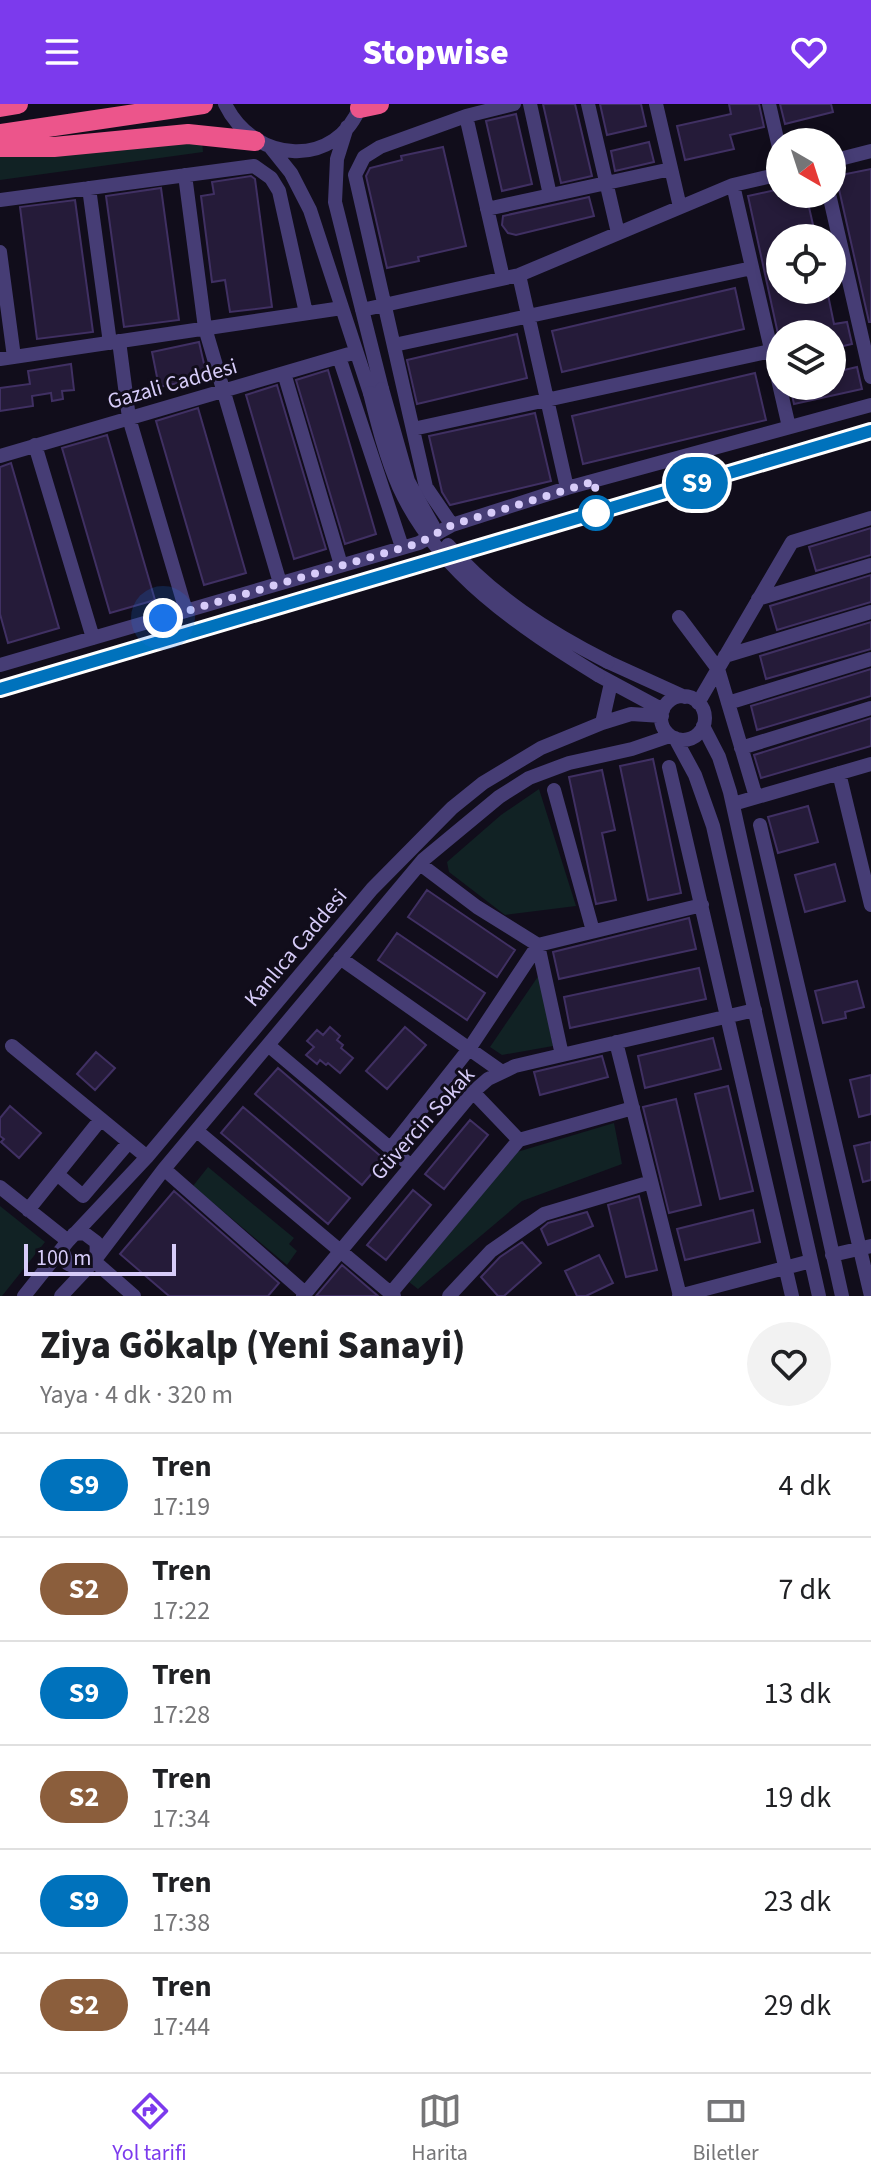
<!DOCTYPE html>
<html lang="tr">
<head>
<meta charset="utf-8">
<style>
  body { margin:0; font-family:"Source Sans 3",sans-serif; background:#f2f2f2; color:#202124; height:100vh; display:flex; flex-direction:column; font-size:30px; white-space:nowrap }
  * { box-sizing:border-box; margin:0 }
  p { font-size:26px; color:#757577 }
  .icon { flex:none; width:44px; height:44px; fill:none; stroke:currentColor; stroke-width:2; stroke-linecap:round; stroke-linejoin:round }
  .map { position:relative; height:1192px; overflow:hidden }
  .sheet { display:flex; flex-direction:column; background:#fff; flex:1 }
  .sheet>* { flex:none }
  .badge { padding:0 16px; border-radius:26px; font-size:28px; line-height:52px }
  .needle { width:52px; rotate:141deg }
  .tools { position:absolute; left:766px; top:24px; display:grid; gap:16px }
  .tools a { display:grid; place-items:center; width:80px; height:80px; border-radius:50%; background:#fff; box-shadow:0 4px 12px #0003; font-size:40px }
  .scale { position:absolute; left:24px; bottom:20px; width:152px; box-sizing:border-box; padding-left:8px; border:4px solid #d7ccf9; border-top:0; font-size:22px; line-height:28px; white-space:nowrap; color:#d7ccf9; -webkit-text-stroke:6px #110d1b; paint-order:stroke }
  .you { position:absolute; width:40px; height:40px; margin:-20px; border:6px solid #fff; border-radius:50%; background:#1a73e8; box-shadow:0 0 0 12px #1a73e833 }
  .map>.badge { position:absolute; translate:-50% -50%; box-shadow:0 0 0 4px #fff }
  .round { display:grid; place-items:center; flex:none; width:84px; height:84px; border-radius:42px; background:#f2f2f2 }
  .summary { display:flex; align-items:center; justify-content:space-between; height:136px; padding:0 40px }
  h1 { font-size:38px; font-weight:800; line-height:60px }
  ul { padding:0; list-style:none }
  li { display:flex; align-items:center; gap:24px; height:104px; padding:0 40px; border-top:2px solid #e0e0e0 }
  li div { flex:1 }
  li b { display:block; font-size:30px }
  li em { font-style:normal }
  li .badge { min-width:88px; font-weight:700; text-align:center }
  header { display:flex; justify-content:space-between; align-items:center; height:104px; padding:0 40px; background:#7c3aed; color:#fff; font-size:36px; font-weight:800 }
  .menu { display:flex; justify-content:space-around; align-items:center; height:112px; border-top:2px solid #e0e0e0; background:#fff; font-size:22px; color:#757577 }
  .menu a { display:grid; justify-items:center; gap:4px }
  .menu .active { color:#7c3aed }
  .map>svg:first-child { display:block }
</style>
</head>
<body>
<header><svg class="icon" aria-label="menu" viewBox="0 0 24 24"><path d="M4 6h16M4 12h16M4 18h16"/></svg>Stopwise<svg class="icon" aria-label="heart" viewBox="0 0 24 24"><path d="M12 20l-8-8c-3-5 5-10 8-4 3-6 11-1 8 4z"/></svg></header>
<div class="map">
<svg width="871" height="1192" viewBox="0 0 871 1192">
  <rect width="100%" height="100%" fill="#110d1b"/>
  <!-- green -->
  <path fill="#112224" d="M202,37L203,48L0,76V53L59,52Z
    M539,685L576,802L505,811L449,768L447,758L501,711Z
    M539,871L553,942L502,951L490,943Z
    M614,1019L622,1060L522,1097L418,1185L409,1178L517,1048Z
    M208,1063L294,1134L289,1140L297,1147L287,1161L193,1082Z
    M0,1102L45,1138L2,1192H0Z"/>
  <!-- building -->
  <path fill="#251b39" stroke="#403063" stroke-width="2" d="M543,0H575L592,72L561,79Z
    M600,0H641L646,22L607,31Z
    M729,0H759L764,23L730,31L734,45L685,56L677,22L731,10Z
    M780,0H831L833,8L785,20Z
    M516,10L532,80L502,87L486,17Z
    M649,38L654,58L615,67L611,47Z
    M443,43L466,142L418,153L419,157L387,164L366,72L370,64L402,56L401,52Z
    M871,65V218H869L836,72Z
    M251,72L255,75L272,203L230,208L225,176L212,178L201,92L214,90L212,78Z
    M161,84L179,216L124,223L106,92Z
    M780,85V90H806L816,134H780V186H827L834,220L847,218L852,240L839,243L844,266L857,263L862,285L794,300L790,282H832V230H778L748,92Z
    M589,93L594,112L516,131L508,129L502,121L503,112Z
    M75,96L93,228L37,235L20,103Z
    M735,184L744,225L562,268L552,227Z
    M517,230L527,274L417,300L407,256Z
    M199,238L207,273L159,283L152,248Z
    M71,260L74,286L62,287L63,295L52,297L51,289L32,292L33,302L0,307V284L30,280L28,267Z
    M328,266L376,430L345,440L296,276Z
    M755,269L766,316L583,360L572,312Z
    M277,281L326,445L294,455L246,291Z
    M198,304L246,469L204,481L156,317Z
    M535,309L551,377L450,401L442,388L429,332Z
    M107,331L155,496L110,509L62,344Z
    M11,359L59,524L8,539L0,510V363Z
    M871,424V451L816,467L809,443Z
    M871,471V498L777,526L770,502Z
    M871,518V545L766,575L760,552Z
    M871,565V592L757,626L751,602Z
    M871,614V642L761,674L754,651Z
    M653,655L681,789L648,796L620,662Z
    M602,666L615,726L602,729L616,796L596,800L569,673Z
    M808,702L818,738L778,749L768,713Z
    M835,760L845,797L805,808L795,771Z
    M427,786L515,846L497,873L408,813Z
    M689,814L696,845L559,875L553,848Z
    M397,829L485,889L467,916L378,856Z
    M699,864L706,895L570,924L564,893Z
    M857,877L864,903L845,908L846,914L823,919L815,887Z
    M330,923L340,932L337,936L343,941L341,944L353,954L340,969L328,959L326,961L320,956L317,960L306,951L314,943L307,937L317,926L323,931Z
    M405,923L426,941L387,985L366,967Z
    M713,934L721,965L645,984L638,952Z
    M96,948L115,964L95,986L77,970Z
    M602,952L608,973L540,991L534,968Z
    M278,964L384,1055L362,1081L255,990Z
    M871,971V1010L859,1013L850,976Z
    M728,982L753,1087L720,1095L695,990Z
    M676,995L701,1101L669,1109L643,1003Z
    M10,1002L41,1029L19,1054L1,1038L4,1035L0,1032V1014Z
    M243,1003L350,1094L328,1120L221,1029Z
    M470,1016L488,1031L444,1085L425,1070Z
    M871,1038V1076L863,1078L854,1042Z
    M413,1086L431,1101L386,1156L367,1141Z
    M174,1087L279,1179L268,1192H169L120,1150Z
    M639,1092L657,1166L626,1173L608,1101Z
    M753,1106L760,1138L685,1156L677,1125Z
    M587,1108L593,1122L548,1141L541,1125L548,1119Z
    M522,1138L541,1159L504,1192H498L481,1173L500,1153Z
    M599,1151L613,1179L586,1192H577L565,1167Z
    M342,1161L378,1192H316Z"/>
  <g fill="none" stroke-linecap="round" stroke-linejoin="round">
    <!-- minor -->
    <path stroke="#463d75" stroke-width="14" d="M225,0C254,60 337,66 361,0
      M530,0L550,91
      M588,0L618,129
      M656,0L680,103
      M769,0L780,48
      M466,12L503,174
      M347,23L337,55L335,98L382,285
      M271,44L291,69L310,106L370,289
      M832,57L871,47
      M185,71L205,224L280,479
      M733,81L789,323
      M89,84L110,239
      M829,90L871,273
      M0,96L254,62L271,74L279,87L306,209
      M487,105L671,65
      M0,148L14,253
      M519,171L567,384
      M362,206L519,171L733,81L780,70
      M119,237L129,314L186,507
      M394,241L752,164
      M339,253L402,443
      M0,255L342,204
      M284,269L341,461
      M413,325L771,247
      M35,341L93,534
      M0,352L356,248
      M452,421L426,383L355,71L364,53L380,43L466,12L514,0
      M758,495L871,461
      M679,513L718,565L756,693
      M725,552L871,508
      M608,558L685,593
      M0,561L419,439L452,421L567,384L871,301
      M598,571L663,606
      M661 614a22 22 0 1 1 44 0a22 22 0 1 1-44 0Z
      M698,599L792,438L871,414
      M728,599L871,555
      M602,619L611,579
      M703,622L719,653L730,688L842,1192
      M675,634L695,671L713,722L819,1192
      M741,644L871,604
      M669,663L792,1192
      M839,669L871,801
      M554,686L593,827
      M733,700L871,660
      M760,721L871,1192
      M420,760L477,803L538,841L562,951
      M340,854L502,968
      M616,938L680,1192
      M268,941L410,1061
      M12,942L147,1053
      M473,988L519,1036
      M197,1027L394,1192
      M390,1045L469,945L538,841L702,801
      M164,1065L305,1189
      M57,1070L83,1092L129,1038
      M0,1083L68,1137
      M28,1106L101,1015
      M62,1145L67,1159C84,1170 100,1158 96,1138L84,1129L74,1130
      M832,1151L871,1142
      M94,1157L134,1192
      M391,1189L519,1036L633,1004
      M24,1192L68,1137L147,1053L372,785L452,704L483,679L541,644L602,619L631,610L662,612
      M61,1192L94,1157L164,1065L423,756L499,693L529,674L569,659L632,645L670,632
      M303,1192L473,988L488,975L515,962L755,906
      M449,1192L491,1147L544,1110L651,1078
      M679,1192L811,1157"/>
    <!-- highway -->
    <path stroke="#ec558b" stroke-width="20" d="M0,3L18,0
      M360,4L379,0
      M0,30L203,0
      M0,43H54L188,30L255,37"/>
    <!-- rail casing -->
    <g stroke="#18afd9" stroke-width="6">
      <path id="rail" d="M0,585L871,327"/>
    </g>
    <!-- rail -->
    <use href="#rail" stroke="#110d1b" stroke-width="3" stroke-dasharray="9" stroke-linecap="butt"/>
    <!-- minor-bridge -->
    <path stroke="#463d75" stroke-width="14" d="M382,285L408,377L433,422
      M370,289C378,321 386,353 399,383C438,469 520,523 598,571
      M448,441C492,492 549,528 608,558"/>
  </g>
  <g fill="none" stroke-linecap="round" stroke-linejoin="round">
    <!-- line casing -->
    <g stroke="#fff" stroke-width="18">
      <path id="line" d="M0,585L871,327"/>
    </g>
    <!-- line -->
    <use href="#line" stroke="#0072bc" stroke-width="12"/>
    <!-- walk -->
    <path stroke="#d7ccf9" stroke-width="8" stroke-dasharray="0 14.4" d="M163,514L419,439L452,421L595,377L596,409"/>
  </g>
  <!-- markers -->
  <circle fill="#fff" stroke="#0072bc" stroke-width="4" cx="596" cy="409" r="16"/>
  <g text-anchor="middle" stroke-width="6" stroke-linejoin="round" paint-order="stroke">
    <!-- street labels -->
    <g font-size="22" fill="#d7ccf9" stroke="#110d1b">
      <text transform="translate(172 279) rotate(-16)" y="8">Gazali Caddesi</text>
      <text transform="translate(295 843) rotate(-50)" y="8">Kanlıca Caddesi</text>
      <text transform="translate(422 1019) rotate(-48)" y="8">Güvercin Sokak</text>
    </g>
  </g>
</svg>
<div class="tools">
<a><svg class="needle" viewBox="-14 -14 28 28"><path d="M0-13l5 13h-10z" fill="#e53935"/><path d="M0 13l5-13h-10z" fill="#757577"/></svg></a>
<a><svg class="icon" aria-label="locate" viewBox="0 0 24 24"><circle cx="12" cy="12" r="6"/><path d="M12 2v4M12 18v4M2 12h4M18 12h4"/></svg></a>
<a><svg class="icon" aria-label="layers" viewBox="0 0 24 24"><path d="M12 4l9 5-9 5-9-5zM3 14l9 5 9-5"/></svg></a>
</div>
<div class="scale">100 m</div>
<div class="you" style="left:163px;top:514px"></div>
<b class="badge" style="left:697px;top:379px;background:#0072bc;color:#fff">S9</b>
</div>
<section class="sheet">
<div class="summary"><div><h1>Ziya Gökalp (Yeni Sanayi)</h1><p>Yaya · 4 dk · 320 m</p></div><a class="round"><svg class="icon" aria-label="heart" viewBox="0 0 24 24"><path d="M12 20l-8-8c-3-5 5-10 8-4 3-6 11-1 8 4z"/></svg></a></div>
<ul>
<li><span class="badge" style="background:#0072bc;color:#fff">S9</span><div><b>Tren</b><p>17:19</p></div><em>4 dk</em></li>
<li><span class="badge" style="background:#8b5e3c;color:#fff">S2</span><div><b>Tren</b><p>17:22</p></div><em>7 dk</em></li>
<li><span class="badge" style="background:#0072bc;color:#fff">S9</span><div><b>Tren</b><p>17:28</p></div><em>13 dk</em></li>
<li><span class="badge" style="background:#8b5e3c;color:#fff">S2</span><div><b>Tren</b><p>17:34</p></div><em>19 dk</em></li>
<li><span class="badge" style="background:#0072bc;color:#fff">S9</span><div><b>Tren</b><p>17:38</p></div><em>23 dk</em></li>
<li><span class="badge" style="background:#8b5e3c;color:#fff">S2</span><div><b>Tren</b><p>17:44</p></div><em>29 dk</em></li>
</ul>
</section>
<nav class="menu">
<a class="active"><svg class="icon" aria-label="directions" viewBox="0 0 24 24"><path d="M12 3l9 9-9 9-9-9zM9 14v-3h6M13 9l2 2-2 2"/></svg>Yol tarifi</a>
<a><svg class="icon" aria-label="map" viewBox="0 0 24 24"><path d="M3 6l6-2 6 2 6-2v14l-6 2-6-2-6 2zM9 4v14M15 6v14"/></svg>Harita</a>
<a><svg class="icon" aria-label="tickets" viewBox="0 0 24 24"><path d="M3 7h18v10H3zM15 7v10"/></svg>Biletler</a>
</nav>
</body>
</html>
